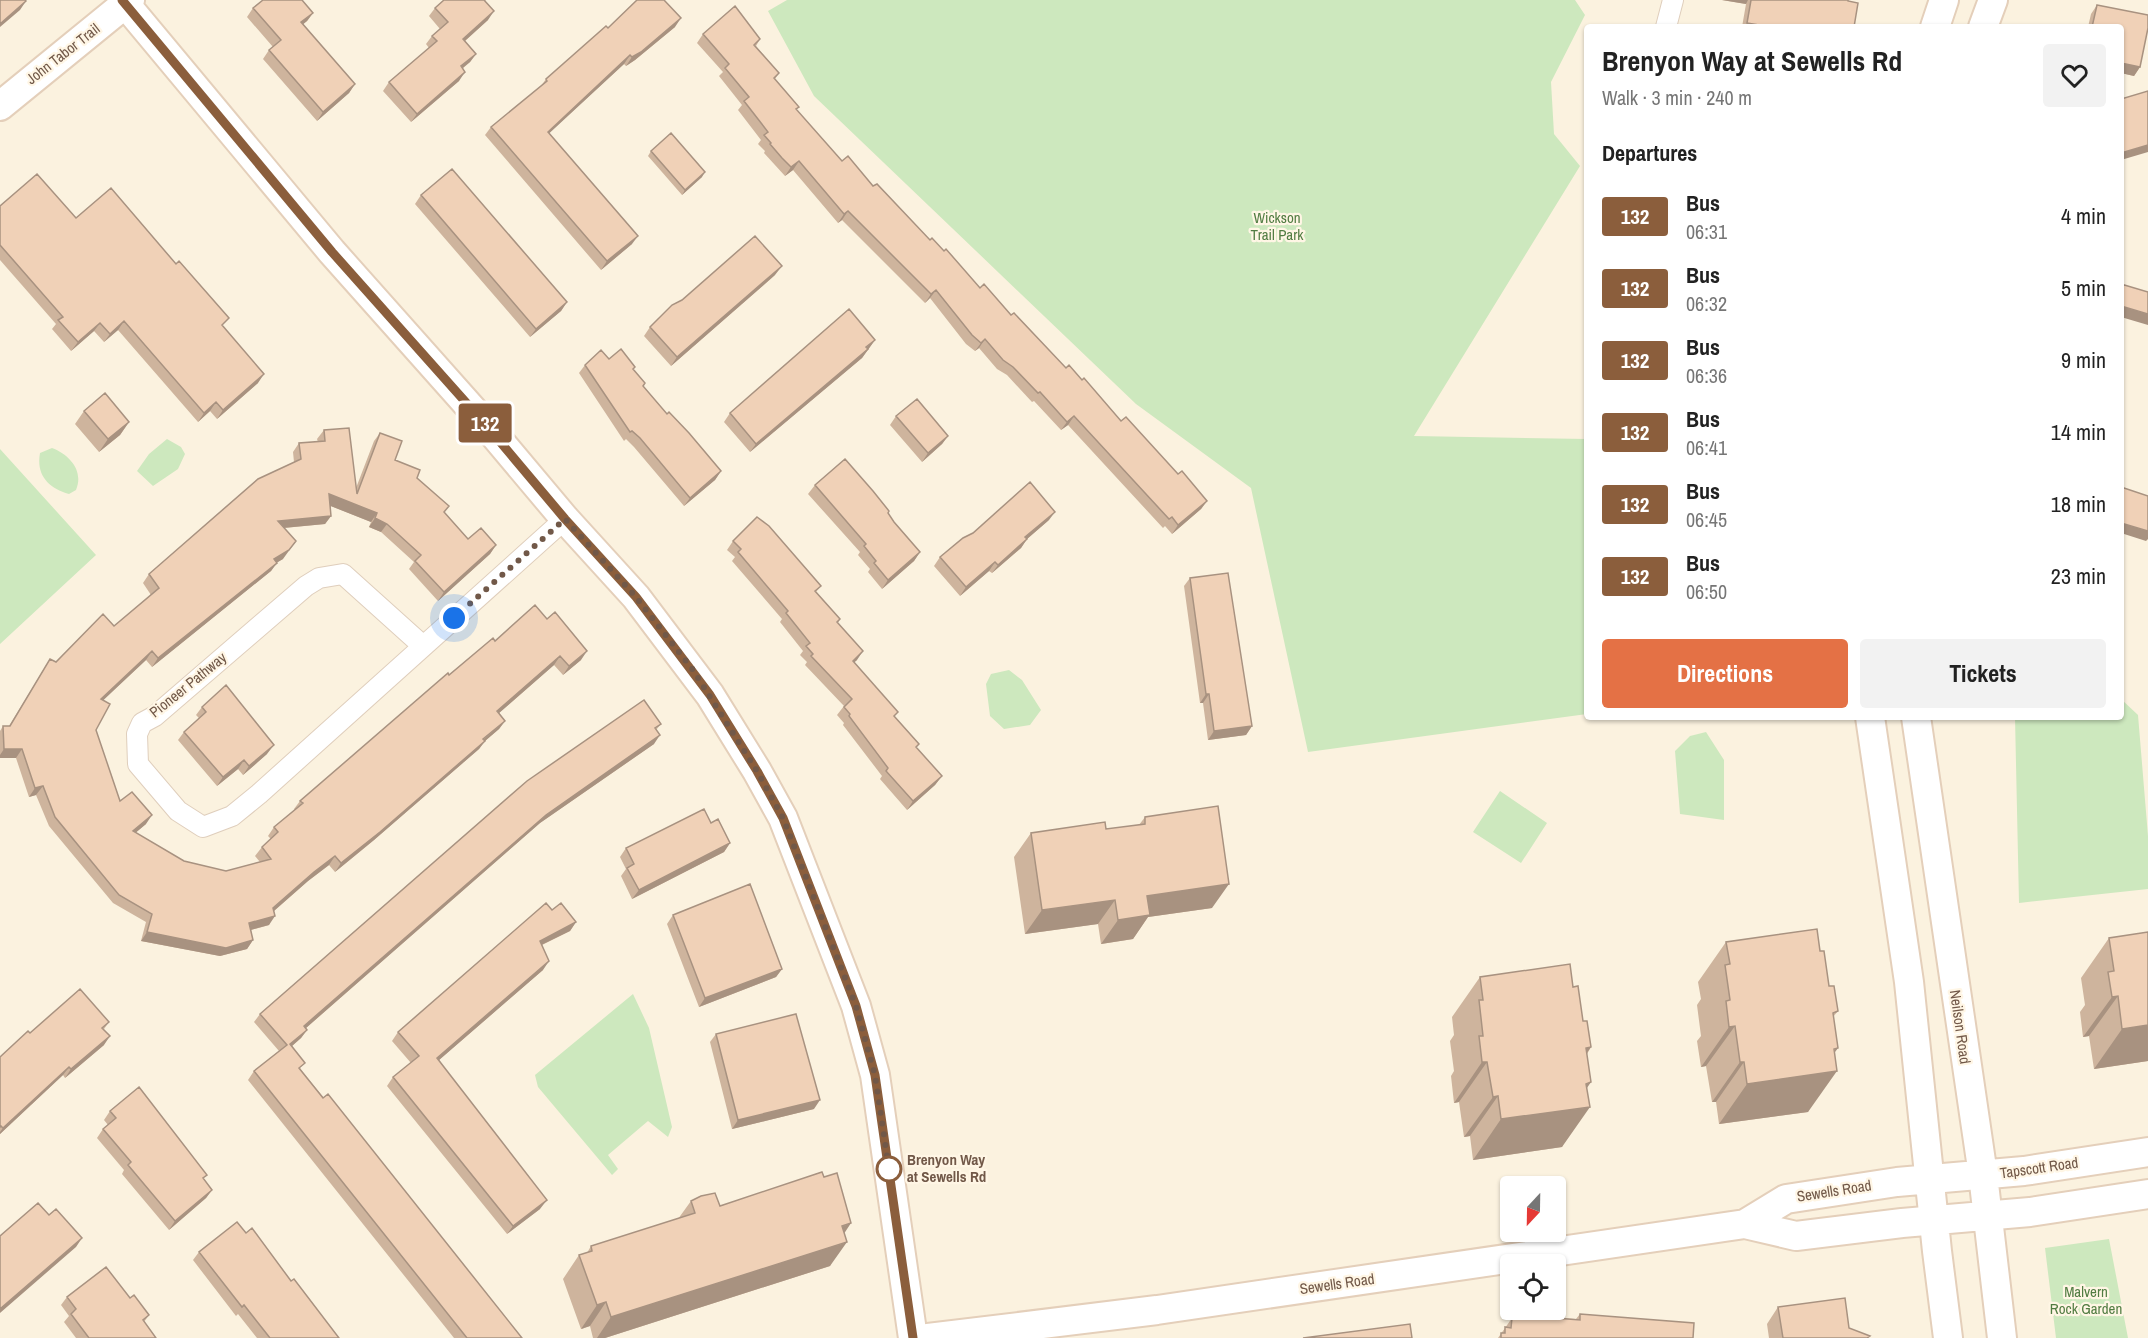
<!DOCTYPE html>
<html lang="en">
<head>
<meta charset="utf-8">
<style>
  body { margin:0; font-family:"Archivo Narrow",sans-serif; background:#f2f2f2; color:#222; height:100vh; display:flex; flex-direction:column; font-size:22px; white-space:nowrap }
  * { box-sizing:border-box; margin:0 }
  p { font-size:20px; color:#767676 }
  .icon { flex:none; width:33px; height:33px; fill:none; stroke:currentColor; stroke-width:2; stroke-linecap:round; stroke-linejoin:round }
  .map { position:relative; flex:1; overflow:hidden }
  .side { position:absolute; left:1584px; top:24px; width:540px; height:696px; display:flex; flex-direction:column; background:#fff; border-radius:6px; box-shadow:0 2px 4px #0004 }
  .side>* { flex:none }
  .badge { padding:0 12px; border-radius:4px; font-size:21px; line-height:39px }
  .needle { width:39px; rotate:202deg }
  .controls { position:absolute; left:1500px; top:1176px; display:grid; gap:12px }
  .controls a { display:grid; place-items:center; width:66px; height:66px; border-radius:6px; background:#fff; box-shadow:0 2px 4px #0004; font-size:30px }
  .you { position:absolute; width:30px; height:30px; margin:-15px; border:4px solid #fff; border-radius:50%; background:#1a73e8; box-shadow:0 0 0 9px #1a73e833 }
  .map>.badge { position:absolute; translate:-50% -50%; box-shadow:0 0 0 3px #fff }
  h2 { padding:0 18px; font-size:22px; line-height:54px }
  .round { display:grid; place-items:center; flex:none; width:63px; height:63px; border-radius:6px; background:#f2f2f2 }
  .summary { display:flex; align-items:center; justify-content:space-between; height:102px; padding:0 18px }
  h1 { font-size:28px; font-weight:700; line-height:45px }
  .cta { display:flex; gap:12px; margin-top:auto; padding:12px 18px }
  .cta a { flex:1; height:69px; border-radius:6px; background:#e47145; color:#fff; font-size:24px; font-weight:700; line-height:69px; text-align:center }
  .cta a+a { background:#f2f2f2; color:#222 }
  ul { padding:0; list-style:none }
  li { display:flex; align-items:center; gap:18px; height:72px; padding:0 18px }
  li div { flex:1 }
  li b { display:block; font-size:22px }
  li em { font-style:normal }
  li .badge { min-width:66px; font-weight:700; text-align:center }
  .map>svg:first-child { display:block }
</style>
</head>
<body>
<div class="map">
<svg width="2148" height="1338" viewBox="0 0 2148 1338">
  <rect width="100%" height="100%" fill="#fbf2df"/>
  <!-- green -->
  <path fill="#cde8be" d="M787,0H1575L1585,15L1551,82L1554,134L1580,166L1414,436L1587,439V714L1308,752L1251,488L1136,404L814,96L768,11Z
    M167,439L181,447L185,454L178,469L153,486L137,471L149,454Z
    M52,448C70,455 84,471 76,490L69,494C48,488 36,475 40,453Z
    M0,449L96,555L0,644Z
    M1009,670L1022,680L1041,710L1030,725L1004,729L990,716L986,684L991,674Z
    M2121,699L2138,715L2148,836V889L2019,903L2015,717H2121Z
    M1706,732L1724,760V820L1680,814L1675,751L1690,736Z
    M1500,791L1547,823L1521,863L1473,832Z
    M633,994L649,1028L672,1127L668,1137L648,1121L608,1155L618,1169L612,1175L538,1087L535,1075Z
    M2109,1239L2128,1338H2056L2045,1248Z"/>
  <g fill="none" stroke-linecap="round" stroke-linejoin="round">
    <!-- street casing -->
    <g stroke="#dfcebc" stroke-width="22">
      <path id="street" d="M1666,27L1673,0
        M423,646L343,574L319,578L306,586L155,716L142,723L137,734L138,764L178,811L203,827L232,816L259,794L565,519"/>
    </g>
    <!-- secondary casing -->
    <g stroke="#e4cfba" stroke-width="32">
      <path id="secondary" d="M122,0L332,252L486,425L565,519L636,597L710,695L757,771L783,818L856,1006L875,1075L913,1338
        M1935,27L1944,0
        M1983,27L1993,0
        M0,106L130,0
        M1870,717L1909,982L1937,1251L1948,1338
        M1916,717L1983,1175L2002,1338
        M1745,1224L1786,1199L1897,1182L2024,1171L2148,1152
        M928,1338L1157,1310L1745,1224L1796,1236L1902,1223L2030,1212L2148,1194"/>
    </g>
    <!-- street -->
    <use href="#street" stroke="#fff" stroke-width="20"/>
    <!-- secondary -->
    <use href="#secondary" stroke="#fff" stroke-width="28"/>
  </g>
  <!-- wall -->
  <path fill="#ceb49d" d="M444,0H486L485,1L488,20L465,41L476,54L470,62L462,69L459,81L411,122L383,91L389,82L429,48L426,44L432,36L440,29L429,16L435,8Z
    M1722,0H1848L1854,27H1742L1746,4Z
    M2097,5L2148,15V28L2140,67L2134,76L2121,73V27H2088L2091,14Z
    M253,8L313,13L307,21L303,24L355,84L349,93L317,121L263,59L269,50L273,47L247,17Z
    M675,27L635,60L626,66L624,64L549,133L632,244L601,270L485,135L491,127L541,86L546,79L608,28Z
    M703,34L760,39L756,46L779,73L775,79L799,107L796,110L842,161L873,186L930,240L944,251L980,288L1066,368L1082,380L1121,421L1207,501L1201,509L1172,534L1165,526L1163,528L1068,425L1061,430L1034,401L1032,402L1007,375L997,369L979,348L975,351L966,344L930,298L925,303L842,220L838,223L793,170L785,176L764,153L765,151L758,144L761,140L738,110L742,105L719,76L723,72L697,43Z
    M651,151L702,177L682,195L648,156Z
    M421,195L567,302L561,311L530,337L415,204Z
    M0,206L76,218L223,327L258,383L217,419L210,411L198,422L118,330L104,342L94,331L71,351L52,329L56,324L0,260Z
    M775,275L671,366L644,336L650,327L682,300Z
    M875,340L862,358L750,452L724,422L730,413Z
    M609,359L633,370L645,383L643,386L667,414L721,471L715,480L684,506L634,447L626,439L624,441L579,373L585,365Z
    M84,411L129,422L120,435L99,452L75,424Z
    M896,416L948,436L942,444L922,462L890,425Z
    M324,430L356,488L374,441L380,433L395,460L417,478L445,513L468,539L496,545L490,554L438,601L409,569L414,562L381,532L369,527L371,522L331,506V516L325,524L284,528L283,559L277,562L271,571L152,667L146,660L103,700L96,730L120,801L146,824L135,833L184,861L226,871L260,862L255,856L262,847L271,839L268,836L274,827L295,810L294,809L300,801L449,675L495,641L581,660L563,675L554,665L499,713L505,721L499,729L485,741L479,749L374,840L335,872L329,865L308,881L274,911L269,925L251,930L253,940L247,949L220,956L141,941L146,922L113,903L49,826L36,795L29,797L16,758H0V731L3,726H9L50,659L56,662L114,626L151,595L143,583L149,574L294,462L293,452L299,443L318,442L317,439Z
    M815,485L888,513L894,522L920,552L914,561L882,589L868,572L870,569L858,555L860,552L808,494Z
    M1049,520L1027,539L1021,548L992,573L989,571L960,596L934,566L940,557Z
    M733,541L821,586L816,592L840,619L838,623L857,660L854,662L895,717L919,744L916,748L942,776L935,785L907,810L880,779L882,776L843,725L844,723L837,715L844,706L805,665L807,662L800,655L803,651L780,622L782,619L732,561L735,557L727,550Z
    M1190,578L1252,726L1246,735L1208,740L1203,703H1200L1184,586Z
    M202,707L267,754L243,775L238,769L217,786L178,740L184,732L199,718L196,715Z
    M661,724L656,730L654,744L540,823L306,1028L307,1030L301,1038L292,1046L301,1070L522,1338H454L248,1080L254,1071L279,1051L254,1022L260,1014Z
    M1145,817L1212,908L1148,917L1133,939L1101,944L1098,924L1025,934L1014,857L1031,833L1106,829L1139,825Z
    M711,823L730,843L724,852L632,899L621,876L626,869L620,857L626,848Z
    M552,910L576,922L570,931L542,945L543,970L439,1060L540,1209L507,1234L387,1086L393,1077L411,1063L392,1041L398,1032Z
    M673,915L782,969L776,977L699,1007L667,924Z
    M2109,938L2148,1061L2094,1069L2089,1036L2083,1037L2080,1012L2085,1005L2081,978Z
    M1726,942L1820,951L1829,986L1838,1011L1833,1017L1834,1052L1808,1112L1719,1124L1716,1102H1712L1706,1066L1701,1067L1697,1041L1701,1036L1697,1005L1701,999L1698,982Z
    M1480,977L1573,987L1591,1047L1587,1054V1088L1562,1147L1473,1160L1470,1136L1464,1137L1459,1102L1454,1103L1451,1076L1454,1071L1450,1041L1454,1035L1452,1017Z
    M109,1022L104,1029V1045L65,1078L63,1075L0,1134V1057L30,1033Z
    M716,1034L814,1109L732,1129L710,1042Z
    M110,1111L204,1180L212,1190L206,1198L169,1230L122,1174L124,1170L97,1138L103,1129L108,1125L104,1120Z
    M691,1201L720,1206L844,1233L830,1266L605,1338H593L590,1326L581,1329L563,1279L579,1255L587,1253L591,1246L678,1219Z
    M246,1233L291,1281L339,1338H257L238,1314L236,1316L193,1260L199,1252Z
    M67,1297L130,1298L149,1315L144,1322L156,1338H76L64,1322L69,1316L61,1305Z
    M1778,1307L1849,1328L1869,1338H1769L1767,1324Z
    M1580,1314L1693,1338H1498L1512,1318H1513L1516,1315L1576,1319Z"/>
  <!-- shaded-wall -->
  <path fill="#a89280" d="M1722,0H1748L1746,4Z
    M26,1L20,10L0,27V24Z
    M494,11L488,20L457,48L463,39Z
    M313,13L307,21L295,31L301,22Z
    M681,18L675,27L635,60L626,66L632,57Z
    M1747,23L1771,27H1745Z
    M476,54L470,62L454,75L461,66Z
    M630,55L624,64L542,140L548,132Z
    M2121,63L2140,67L2134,76L2121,73Z
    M465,72L459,81L411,122L417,114Z
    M355,84L349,93L317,121L323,112Z
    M2148,145V152L2121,160V153Z
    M799,161L793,170L785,176L791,167Z
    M705,172L702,177L682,195L685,190Z
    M848,211L842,220L838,223L844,214Z
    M638,236L632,244L601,270L607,261Z
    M782,266L775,275L671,366L677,357Z
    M936,290L930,298L925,303L931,294Z
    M567,302L561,311L530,337L536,329Z
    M2121,306L2148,314V325L2121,317Z
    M124,321L118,330L104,342L110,334Z
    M100,323L94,331L71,351L78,342Z
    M985,339L979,348L975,351L981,343Z
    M875,340L862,358L750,452L756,444Z
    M264,374L258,383L217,419L223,410Z
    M216,402L210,411L198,422L204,413Z
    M1074,416L1068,425L1061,430L1067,422Z
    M129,422L120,435L99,452L108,439Z
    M948,436L942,444L922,462L928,453Z
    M721,471L715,480L684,506L690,498Z
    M329,494L377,513L371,522L323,503Z
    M1207,501L1201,509L1172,534L1178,525Z
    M1055,512L1049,520L1027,539L1021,548L992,573L998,565L1025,537Z
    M331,516L325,524L272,529L278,521Z
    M375,518L387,524L381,532L369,527Z
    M2121,523L2148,531V539L2146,541L2121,533Z
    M296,541L283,559L268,568L274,559Z
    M496,545L490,554L438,601L444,592Z
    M920,552L914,561L882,589L888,580Z
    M995,562L989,571L960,596L966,587Z
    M277,563L271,571L152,667L158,658Z
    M152,651L146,660L95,708L101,699Z
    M587,651L581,660L563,675L569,666Z
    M863,651L857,660L847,669L853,661Z
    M560,656L554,665L491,720L497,711Z
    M1206,694H1209L1203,703H1200Z
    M505,721L499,729L485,741L479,749L374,840L335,872L341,863Z
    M1252,726L1246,735L1208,740L1214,731Z
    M660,735L654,744L540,823L298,1035L304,1026L546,815Z
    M274,745L267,754L243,775L249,766Z
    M4,749H22L16,758H0V755Z
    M244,760L238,769L217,786L223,777Z
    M942,776L935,785L907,810L913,801Z
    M43,786L36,795L29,797L35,788Z
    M152,815L146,824L127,840L133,831Z
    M730,843L724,852L632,899L639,890Z
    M335,856L329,865L308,881L267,917L273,908L314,872Z
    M1229,884L1212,908L1148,917L1133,939L1101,944L1118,920L1147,896Z
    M1115,900L1098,924L1025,934L1042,910Z
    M275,916L269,925L243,932L249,923Z
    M576,922L570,931L533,949L540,941Z
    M147,932L253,940L247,949L220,956L141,941Z
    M549,961L543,970L431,1067L437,1058Z
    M782,969L776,977L699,1007L705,998Z
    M2118,996L2089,1036L2083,1037L2112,997Z
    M2148,1025V1061L2094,1069L2122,1029Z
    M1735,1026L1706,1066L1701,1067L1729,1027Z
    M307,1030L301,1038L284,1053L290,1044Z
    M110,1036L104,1045L65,1078L71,1069Z
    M1591,1047L1563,1087L1586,1048Z
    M1838,1048L1819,1074L1837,1071L1808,1112L1719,1124L1747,1084Z
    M1482,1062H1487L1459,1102L1454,1103Z
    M1740,1062H1744L1716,1102H1712Z
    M69,1067L63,1075L0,1134V1132L3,1128Z
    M1591,1082L1572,1110L1590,1107L1562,1147L1473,1160L1501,1119Z
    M1498,1096L1470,1136L1464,1137L1493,1097Z
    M820,1100L814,1109L732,1129L738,1120Z
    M212,1190L206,1198L169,1230L175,1221Z
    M547,1200L540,1209L507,1234L513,1226Z
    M851,1223L836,1246L847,1242L830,1266L605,1338H597L611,1317Z
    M82,1238L76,1247L0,1313V1309Z
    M606,1302L590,1326L581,1329L597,1305Z"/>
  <!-- building -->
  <path fill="#f0d1b7" stroke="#a89280" stroke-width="1.5" d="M0,0H25L26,1L0,24Z
    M263,0H302L313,13L301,22L355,84L323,112L269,50L281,40L253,8Z
    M444,0H484L494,11L463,39L476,54L461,66L465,72L417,114L389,82L437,41L432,36L448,22L435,8Z
    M637,0H664L681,18L641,52L632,57L630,55L548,132L638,236L607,261L491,127L547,81L546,79L606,26L608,28Z
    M1751,0H1848V1L1858,3L1854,27H1771L1747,23Z
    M2097,5L2148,15V28L2140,67L2121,63V27H2092Z
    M735,6L760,39L754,45L779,73L774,78L799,107L796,109L842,161L848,156L873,186L877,184L930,240L932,238L944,251L946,249L980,288L984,284L1011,315L1014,313L1066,368L1069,365L1082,380L1084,378L1121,421L1126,417L1178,474L1182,471L1207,501L1178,525L1172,517L1169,519L1074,416L1067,422L1040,392L1038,393L1013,367L1003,360L985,339L981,343L972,335L936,290L931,294L848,211L844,214L799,161L791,167L782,158L770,144L771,143L764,135L768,132L744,101L749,97L725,68L729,64L703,34Z
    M2148,91V145L2121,153V99Z
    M671,133L705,172L685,190L651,151Z
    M452,169L567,302L536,329L421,195Z
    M37,174L76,218L111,188L176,264L179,261L229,318L222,325L264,374L223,410L216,402L204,413L124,321L110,334L100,323L78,342L58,320L63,317L0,245V206Z
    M755,236L782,266L677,357L650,327L672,305L682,300Z
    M2121,284L2148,292V314L2121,306Z
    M849,309L875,340L866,347L868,349L756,444L730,413Z
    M621,349L635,367L633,369L645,383L643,386L667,414L669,412L689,433L721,471L690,498L640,438L632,431L630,432L585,365L601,350L609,359Z
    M105,393L129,422L108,439L84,411Z
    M917,399L948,436L928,453L896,416Z
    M349,428L357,494L380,433L402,441L395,460L420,470L417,478L449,506L444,512L468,539L481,528L496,545L444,592L415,561L421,555L387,524L375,518L377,513L329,494L331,516L278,521L296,541L289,550L274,559L277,563L158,658L152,651L101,699L110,704L96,730L120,801L132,792L152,815L133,831L184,861L226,871L271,859L262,847L278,832L274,827L303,803L300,801L448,673L449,675L493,638L495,641L535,605L547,619L555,612L587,651L569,666L560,656L497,711L505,721L483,739L485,741L380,832L341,863L335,856L314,872L273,908L275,916L249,923L253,940L226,948L147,932L152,914L119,895L55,817L43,786L35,788L22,749H4L3,726H10L50,659L56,662L103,614L114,626L159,588L149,574L258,479L301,459L299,443L325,441L324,430Z
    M845,459L873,491L889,511L888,513L894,522L920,552L888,580L874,563L876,561L864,546L866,544L815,485Z
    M1030,482L1055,512L1025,537L1027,539L998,565L995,562L966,587L940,557L963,538L973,533Z
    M2121,487L2148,496V531L2121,523Z
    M757,517L769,526L821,586L815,591L840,619L837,622L863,651L853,661L898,712L894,716L919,744L916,747L942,776L913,801L886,771L888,768L849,716L850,714L844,707L852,699L811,656L813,654L806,646L810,643L786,613L788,611L738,552L741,549L733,541Z
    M1228,573L1252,726L1214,731L1209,694H1206L1190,578Z
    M226,685L274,745L249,766L244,760L223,777L184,732L206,712L202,707Z
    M644,700L661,724L655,728L660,735L546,815L304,1026L307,1030L290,1044L305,1063L299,1068L323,1098L328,1094L522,1338H467L254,1071L287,1045L260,1014L527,781Z
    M1218,806L1229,884L1147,896L1150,915L1118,920L1115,900L1042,910L1031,833L1105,822L1106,829L1145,824V817Z
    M704,809L711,823L718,819L730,843L639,890L627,868L634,864L626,848Z
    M750,884L782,969L705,998L673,915Z
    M546,903L552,910L561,903L576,922L540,941L549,961L437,1058L547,1200L513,1226L393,1077L419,1056L398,1032Z
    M1817,929L1820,951H1824L1829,986H1834L1838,1011L1833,1013L1838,1048L1834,1049L1837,1071L1747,1084L1744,1062H1740L1735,1026L1729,1027L1726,1001L1730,1000L1725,965L1730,964L1726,942Z
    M2148,932V1025L2122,1029L2118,996L2112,997L2108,972L2114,971L2109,938Z
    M1570,964L1573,987L1578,986L1583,1021H1587L1591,1047L1586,1048L1591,1082L1586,1084L1590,1107L1501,1119L1498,1096L1493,1097L1487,1062H1482L1479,1036H1483L1479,1000H1483L1480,977Z
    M80,989L109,1022L102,1028L110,1036L71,1069L69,1067L3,1128L1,1126L0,1127V1057L28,1031L30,1033Z
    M796,1014L820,1100L738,1120L716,1034Z
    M139,1087L207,1175L203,1178L212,1190L175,1221L128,1165L131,1162L103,1129L116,1118L110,1111Z
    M822,1172L824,1177L837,1173L851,1223L842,1226L847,1242L611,1317L606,1302L597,1305L579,1255L592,1251L591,1246L695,1213L691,1201L701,1196L715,1193L720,1206Z
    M38,1203L49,1215L56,1209L82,1238L0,1309V1236Z
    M237,1222L246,1233L252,1228L291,1281L294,1279L339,1338H270L244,1305L242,1307L199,1252Z
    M106,1267L130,1298L134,1295L149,1315L143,1320L156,1338H89L71,1314L76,1309L67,1297Z
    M1845,1298L1849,1328L1870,1336L1867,1338H1783L1778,1307Z
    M1580,1314L1694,1323L1693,1338H1501V1333H1505V1327L1511,1328L1512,1318L1516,1319V1315L1580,1320Z
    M1410,1324L1412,1338H1303Z"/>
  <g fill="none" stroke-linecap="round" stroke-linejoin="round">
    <!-- line casing -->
    <g stroke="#fff" stroke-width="14">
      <path id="line" d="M122,0L332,252L486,425L565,519L636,597L710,695L757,771L783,818L856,1006L875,1075L913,1338"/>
    </g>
    <!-- line -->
    <use href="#line" stroke="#8b5e3c" stroke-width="9"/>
    <!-- walk -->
    <path stroke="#715848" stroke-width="6" stroke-dasharray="0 10.8" d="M454,618L565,519L636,597L693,670L757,771L783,818L856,1006L875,1075L889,1169"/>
  </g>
  <!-- markers -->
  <circle fill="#fff" stroke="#8b5e3c" stroke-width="3" cx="889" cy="1169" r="12"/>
  <g text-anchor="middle" stroke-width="4.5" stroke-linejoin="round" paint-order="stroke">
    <!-- street labels -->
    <g font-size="15" fill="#715848" stroke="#fff6e5">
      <text transform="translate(63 54) rotate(-38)" y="5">John Tabor Trail</text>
      <text transform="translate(188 685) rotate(-39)" y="5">Pioneer Pathway</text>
      <text transform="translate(1960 1027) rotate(82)" y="5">Neilson Road</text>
      <text transform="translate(2039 1168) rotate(-8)" y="5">Tapscott Road</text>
      <text transform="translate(1834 1191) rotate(-9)" y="5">Sewells Road</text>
      <text transform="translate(1337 1284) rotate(-8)" y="5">Sewells Road</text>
    </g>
    <!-- park labels -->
    <g font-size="15" fill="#517c42" stroke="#fff6e5">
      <text x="1277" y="223">Wickson<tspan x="1277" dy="17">Trail Park</tspan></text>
      <text x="2086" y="1297">Malvern<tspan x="2086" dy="17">Rock Garden</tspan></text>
    </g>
    <!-- stop labels -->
    <g font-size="15" font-weight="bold" fill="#715848" stroke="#fff6e5" text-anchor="start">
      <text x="907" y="1165">Brenyon Way<tspan x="907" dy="17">at Sewells Rd</tspan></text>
    </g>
  </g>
</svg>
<div class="controls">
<a><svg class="needle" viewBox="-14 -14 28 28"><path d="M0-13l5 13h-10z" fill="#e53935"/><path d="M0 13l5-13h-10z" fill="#767676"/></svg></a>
<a><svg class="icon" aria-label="locate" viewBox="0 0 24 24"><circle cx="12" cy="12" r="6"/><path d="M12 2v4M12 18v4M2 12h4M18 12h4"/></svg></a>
</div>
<div class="you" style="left:454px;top:618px"></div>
<b class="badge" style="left:485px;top:423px;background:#8b5e3c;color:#fff">132</b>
<section class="side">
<div class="summary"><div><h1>Brenyon Way at Sewells Rd</h1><p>Walk · 3 min · 240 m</p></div><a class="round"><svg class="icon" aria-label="heart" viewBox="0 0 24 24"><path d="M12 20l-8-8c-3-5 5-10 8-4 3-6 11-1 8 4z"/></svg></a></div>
<h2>Departures</h2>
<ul>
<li><span class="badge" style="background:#8b5e3c;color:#fff">132</span><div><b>Bus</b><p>06:31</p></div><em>4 min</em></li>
<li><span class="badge" style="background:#8b5e3c;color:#fff">132</span><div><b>Bus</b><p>06:32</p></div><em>5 min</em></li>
<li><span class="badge" style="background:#8b5e3c;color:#fff">132</span><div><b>Bus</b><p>06:36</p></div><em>9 min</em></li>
<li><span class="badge" style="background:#8b5e3c;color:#fff">132</span><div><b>Bus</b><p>06:41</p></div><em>14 min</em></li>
<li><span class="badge" style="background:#8b5e3c;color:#fff">132</span><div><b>Bus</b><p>06:45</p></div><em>18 min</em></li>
<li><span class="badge" style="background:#8b5e3c;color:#fff">132</span><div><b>Bus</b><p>06:50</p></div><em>23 min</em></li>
</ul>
<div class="cta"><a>Directions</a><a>Tickets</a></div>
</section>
</div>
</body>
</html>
